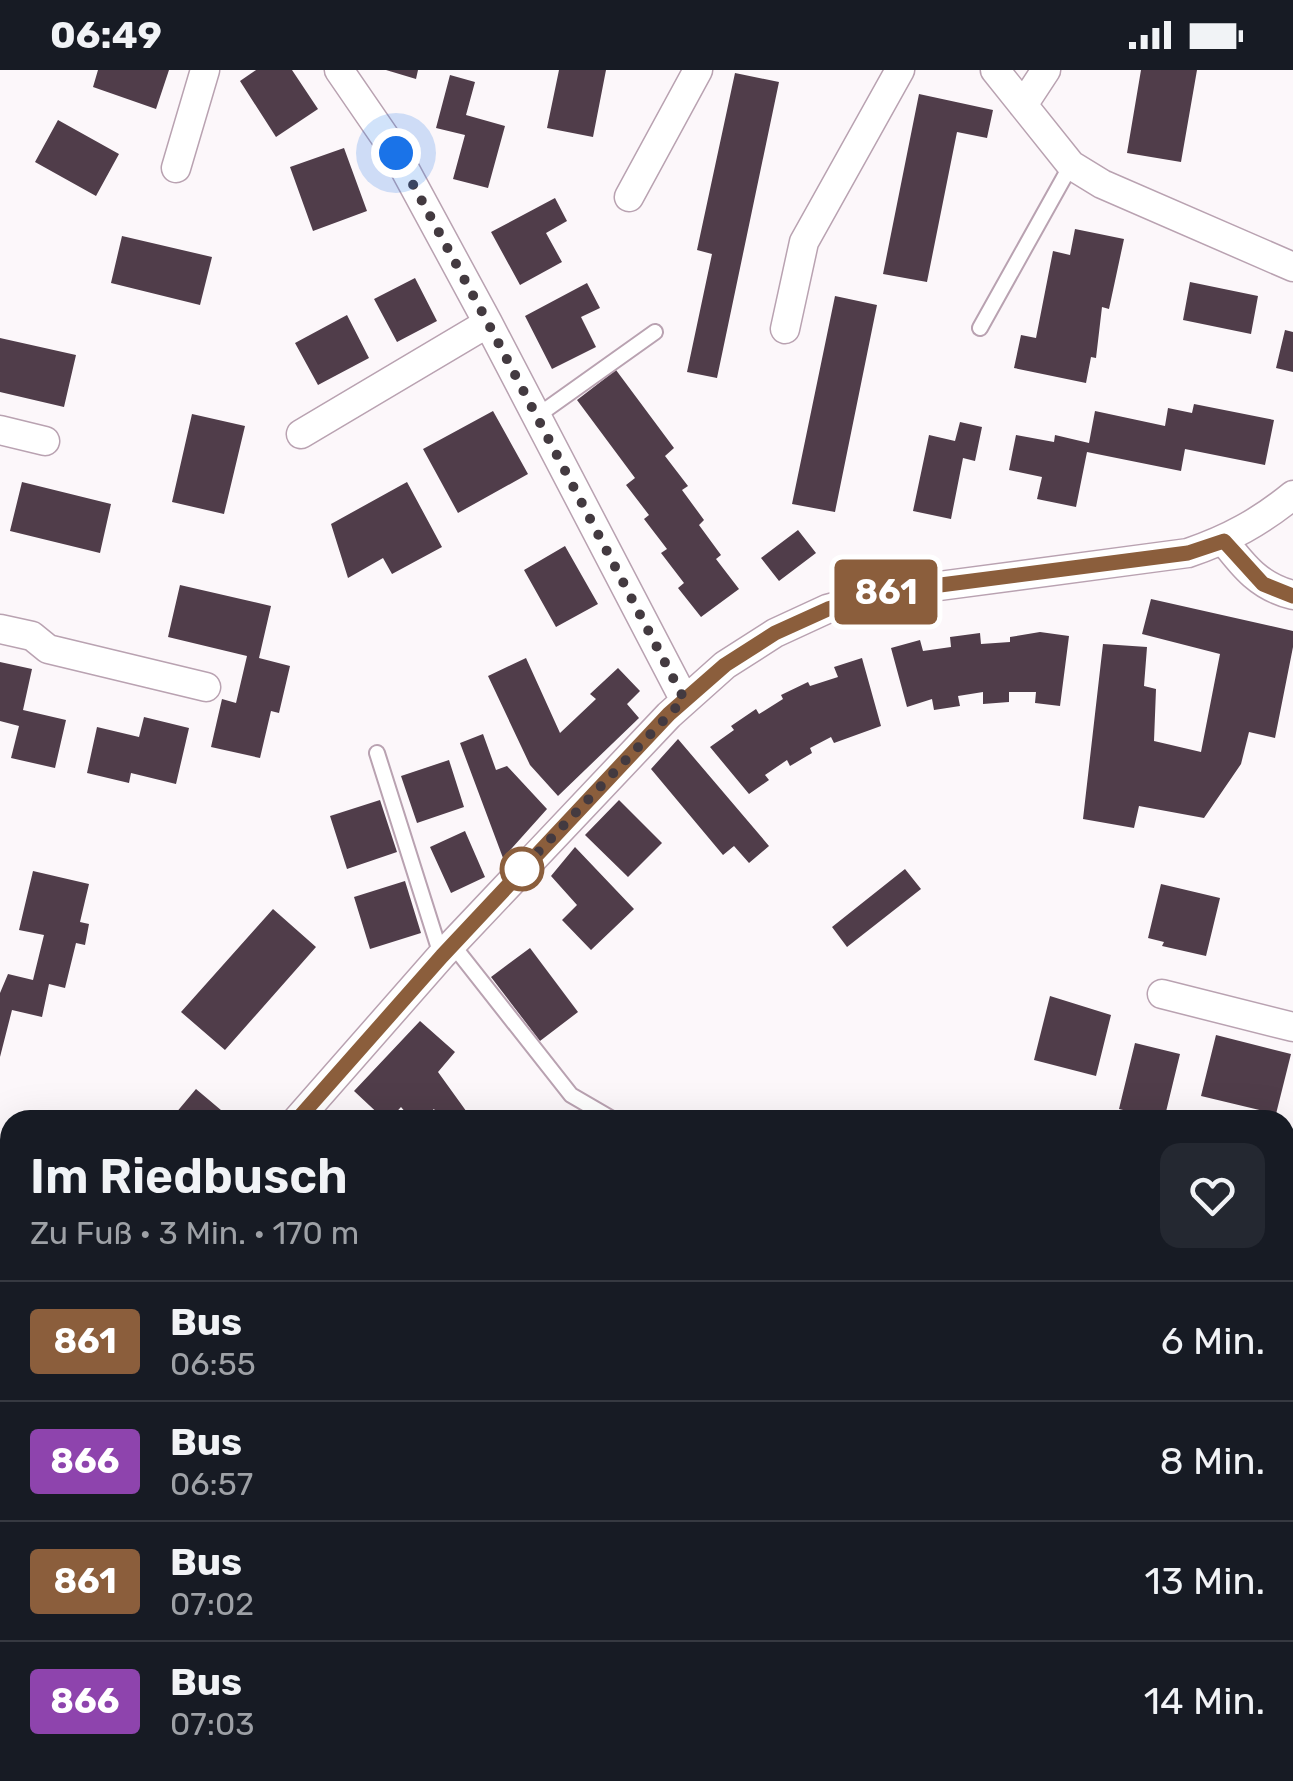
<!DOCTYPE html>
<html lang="de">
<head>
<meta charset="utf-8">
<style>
  body { margin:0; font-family:Rubik,sans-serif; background:#242831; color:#f1f3f6; height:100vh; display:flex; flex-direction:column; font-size:38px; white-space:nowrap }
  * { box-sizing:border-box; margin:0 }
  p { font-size:32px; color:#9ea1a6 }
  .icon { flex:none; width:55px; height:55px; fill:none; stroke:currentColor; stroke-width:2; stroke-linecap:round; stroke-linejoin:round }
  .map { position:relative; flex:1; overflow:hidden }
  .sheet { position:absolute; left:0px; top:1040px; width:1295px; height:672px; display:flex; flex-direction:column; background:#171b24; border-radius:30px 30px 0 0; box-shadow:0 10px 40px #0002 }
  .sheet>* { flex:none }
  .badge { padding:0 20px; border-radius:8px; font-size:35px; line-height:65px }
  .you { position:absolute; width:50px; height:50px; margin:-25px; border:8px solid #fff; border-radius:50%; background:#1a73e8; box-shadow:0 0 0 15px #1a73e833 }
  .map>.badge { position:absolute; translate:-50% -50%; box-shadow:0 0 0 5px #fff }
  .round { display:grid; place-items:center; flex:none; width:105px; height:105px; border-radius:20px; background:#242831 }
  .overview { display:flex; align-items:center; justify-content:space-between; height:170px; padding:0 30px }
  h1 { font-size:48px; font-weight:600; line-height:75px }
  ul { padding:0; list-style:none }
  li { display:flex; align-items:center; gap:30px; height:120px; padding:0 30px; border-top:2px solid #363941 }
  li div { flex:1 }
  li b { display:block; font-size:38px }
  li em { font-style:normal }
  li .badge { min-width:110px; font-weight:700; text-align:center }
  .status { display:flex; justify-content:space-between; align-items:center; height:70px; padding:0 50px; background:#171b24; direction:ltr }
  .status svg { height:28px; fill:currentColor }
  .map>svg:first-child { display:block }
</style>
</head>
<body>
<div class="status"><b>06:49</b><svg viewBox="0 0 49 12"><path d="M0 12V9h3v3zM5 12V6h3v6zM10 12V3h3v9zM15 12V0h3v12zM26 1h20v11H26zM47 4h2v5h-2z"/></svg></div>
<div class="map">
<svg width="1293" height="1711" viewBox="0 0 1293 1711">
  <rect width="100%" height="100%" fill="#fcf7fa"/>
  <!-- building -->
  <path fill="#503d4a" d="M98,0H169L156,39L93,17Z
    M256,0H292L318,39L276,67L240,11Z
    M386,0H418L416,9Z
    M559,0H606L593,67L547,58Z
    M1141,0H1197L1181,92L1127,83Z
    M735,3L779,12L717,308L687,302L712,184L697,180Z
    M450,5L475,12L466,45L505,56L488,118L453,109L465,65L436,58Z
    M919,24L993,40L987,68L957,62L927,212L883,204Z
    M58,50L119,84L96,126L35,92Z
    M344,78L367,141L313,161L290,97Z
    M555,128L567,151L546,163L562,192L520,215L491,162Z
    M1075,159L1124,169L1109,239L1102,237L1096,288L1091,287L1086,313L1014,298L1021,265L1036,268L1053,181L1070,185Z
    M122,166L212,187L200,235L111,213Z
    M415,208L437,251L397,272L374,229Z
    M1190,212L1258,226L1251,264L1183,250Z
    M587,213L600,238L581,247L596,277L552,299L525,246Z
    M835,226L877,235L835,442L792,434Z
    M347,245L369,288L318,315L295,273Z
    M1285,260L1293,262V302L1276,298Z
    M0,268L76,285L64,337L0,322Z
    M616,300L674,378L665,386L688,416L682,420L704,450L699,455L721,485L716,489L739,519L701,547L678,518L684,513L661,483L667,479L644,449L649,445L626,415L635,408L577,330Z
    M1194,334L1274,350L1265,395L1185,379L1181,401L1087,382L1076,437L1037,429L1042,407L1009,400L1016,365L1054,372L1055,365L1089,373L1095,341L1165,356L1168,338L1192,343Z
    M493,341L528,404L458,443L423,379Z
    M192,344L245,356L224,444L172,432Z
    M960,352L982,357L975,391L963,388L951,449L913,441L929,365L955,371Z
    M22,412L111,434L100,483L10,461Z
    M407,412L442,477L392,504L383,488L348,508L331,454Z
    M798,460L816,483L779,511L761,488Z
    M565,476L598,534L556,557L524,500Z
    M180,515L271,536L259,588L290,596L279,643L271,641L260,688L211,677L222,629L236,633L247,586L168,567Z
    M1151,529L1293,561V577L1275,668L1249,662L1241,694L1204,748L1139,736L1134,758L1083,749L1103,574L1147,577L1144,616L1156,619L1154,671L1201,682L1220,584L1142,564Z
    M1040,562L1069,566L1060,636L1035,633L1036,622H1009V632L983,634V622L958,626L960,636L934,640L932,629L907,637L891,578L920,570L923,581L951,577L950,567L980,563L981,574L1010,572V567Z
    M526,588L560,663L596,629L590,624L618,598L640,621L627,634L639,648L558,726L530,695L488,606Z
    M862,588L881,656L834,673L831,667L810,678L812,683L790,696L787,690L765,705L769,710L749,724L710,677L734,660L731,656L756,639L759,644L783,629L781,625L808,612L810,616L838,607L834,597Z
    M0,592L32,599L23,640L66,650L55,698L11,688L19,656L0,651Z
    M144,647L189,658L176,714L131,703L129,713L87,703L97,657L139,667Z
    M483,664L496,700L507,696L547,739L503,788L460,673Z
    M678,669L769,776L749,793L734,776L723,785L651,699Z
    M449,690L464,737L417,753L401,706Z
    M380,730L397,782L347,799L330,746Z
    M619,730L662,773L628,807L585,765Z
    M465,761L485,807L451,823L430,777Z
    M575,777L634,839L591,880L562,850L577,835L551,806Z
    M905,799L921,819L847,877L832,857Z
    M33,801L89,814L80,852L89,854L85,875L76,873L65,918L49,914L42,947L12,940L0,987V923L8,904L33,910L44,865L19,860Z
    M405,811L421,863L370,879L354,827Z
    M1161,814L1220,828L1206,886L1162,876L1164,872L1148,868Z
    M273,839L316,877L225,980L181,942Z
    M530,878L578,942L540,971L491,907Z
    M1050,926L1111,945L1096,1006L1034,990Z
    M420,951L455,982L438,1002L469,1045L462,1050H441L434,1039L420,1050H412L401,1037L389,1050H385L354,1021Z
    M1216,965L1291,984L1276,1044L1201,1026Z
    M1135,973L1180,984L1164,1050L1119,1039Z
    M196,1019L228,1046L225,1050H170Z
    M1285,1148L1293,1150V1228L1285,1226Z
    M10,1294V1350L0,1341V1306Z
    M1285,1405L1293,1407L1292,1439L1285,1437Z
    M10,1492V1609L0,1625V1508Z
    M1285,1501L1293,1503V1580H1290L1286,1595Z
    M129,1702L162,1706L163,1702H194L192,1711H127Z
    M686,1702H753L751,1711H684Z
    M1061,1702H1105L1119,1706L1118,1711H1059Z"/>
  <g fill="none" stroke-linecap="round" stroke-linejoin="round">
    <!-- lane casing -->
    <g stroke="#b9a2b1" stroke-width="18">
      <path id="lane" d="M980,258L1071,95
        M537,346L655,262
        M377,683L441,885
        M452,874L571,1025L614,1050"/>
    </g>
    <!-- street casing -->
    <g stroke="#b9a2b1" stroke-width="31">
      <path id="street" d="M339,0L396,83L488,253L684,629
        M995,0L1071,95L1102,114L1293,197
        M1023,35L1046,0
        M176,98L205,0
        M629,127L698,0
        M785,259L804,172L900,0
        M0,360L45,371
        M301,364L488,253
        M1224,471C1244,497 1260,517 1293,525
        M0,559L32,566L48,579L206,617
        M1162,924L1293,957
        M297,1050L441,886L669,645L725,595L775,563L827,539L886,523L1188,483C1229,469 1260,452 1293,425
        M1285,1096L1293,1090
        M0,1418L10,1405
        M1285,1613L1293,1615
        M1285,1679L1293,1670
        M285,1702L322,1711
        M592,1711L593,1702
        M1033,1711L1035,1702
        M1257,1711L1265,1702"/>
    </g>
    <!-- lane -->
    <use href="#lane" stroke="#fff" stroke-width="14"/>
    <!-- street -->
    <use href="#street" stroke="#fff" stroke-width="28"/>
  </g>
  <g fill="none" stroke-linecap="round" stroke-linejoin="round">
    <!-- line casing -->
    <g stroke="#fff" stroke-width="22">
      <path id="line" d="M297,1050L442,886L669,644L725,595L775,563L828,539L886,522L1188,483L1224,471L1263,514L1293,526"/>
    </g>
    <!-- line -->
    <use href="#line" stroke="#8b5e3c" stroke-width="15"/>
    <!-- walk -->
    <path stroke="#433a40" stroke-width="10" stroke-dasharray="0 18" d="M396,83L488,253L684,629L522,799"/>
  </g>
  <!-- markers -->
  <circle fill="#fff" stroke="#8b5e3c" stroke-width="5" cx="522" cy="799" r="20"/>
</svg>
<div class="you" style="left:396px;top:83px"></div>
<b class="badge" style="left:886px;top:522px;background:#8b5e3c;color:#fff">861</b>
<section class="sheet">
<div class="overview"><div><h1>Im Riedbusch</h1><p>Zu Fuß · 3 Min. · 170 m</p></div><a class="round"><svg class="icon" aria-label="heart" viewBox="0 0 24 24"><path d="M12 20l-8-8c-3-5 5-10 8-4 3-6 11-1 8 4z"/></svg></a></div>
<ul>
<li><span class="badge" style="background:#8b5e3c;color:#fff">861</span><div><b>Bus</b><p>06:55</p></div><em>6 Min.</em></li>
<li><span class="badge" style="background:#8e44ad;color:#fff">866</span><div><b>Bus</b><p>06:57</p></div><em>8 Min.</em></li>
<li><span class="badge" style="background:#8b5e3c;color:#fff">861</span><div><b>Bus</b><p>07:02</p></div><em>13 Min.</em></li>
<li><span class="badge" style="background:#8e44ad;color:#fff">866</span><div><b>Bus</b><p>07:03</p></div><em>14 Min.</em></li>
</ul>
</section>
</div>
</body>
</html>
